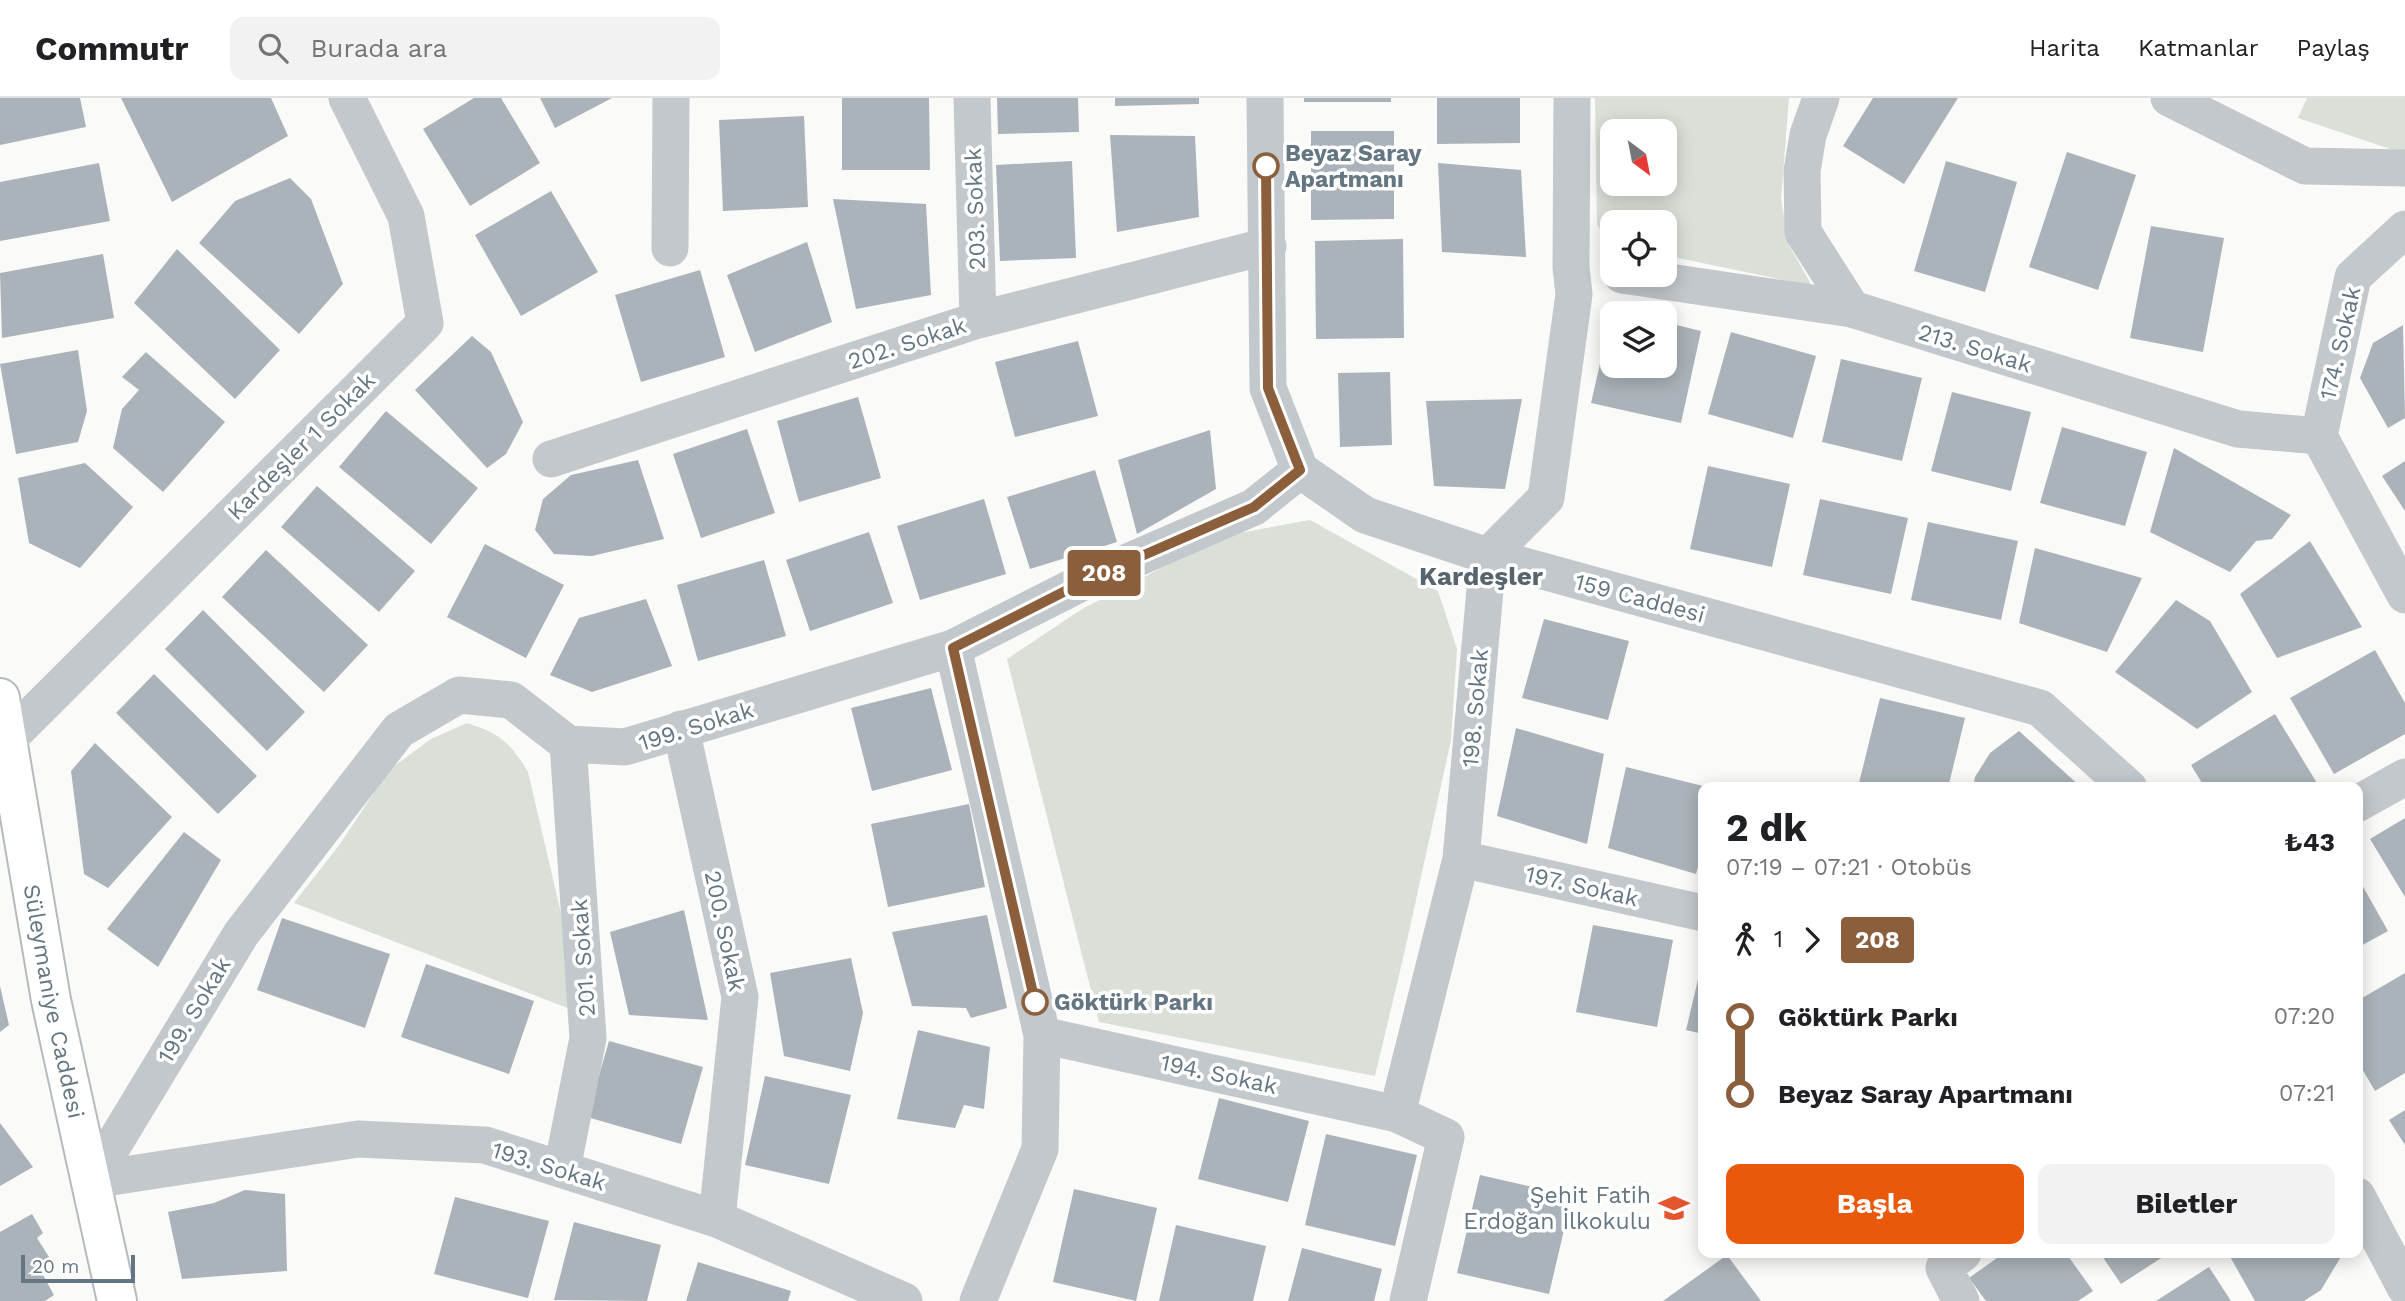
<!DOCTYPE html>
<html lang="tr">
<head>
<meta charset="utf-8">
<style>
  body { margin:0; font-family:"Work Sans",sans-serif; background:#f2f2f2; color:#202124; height:100vh; display:flex; flex-direction:column; font-size:26px; white-space:nowrap }
  * { box-sizing:border-box; margin:0 }
  p { font-size:23px; color:#757577 }
  .icon { flex:none; width:38px; height:38px; fill:none; stroke:currentColor; stroke-width:2; stroke-linecap:round; stroke-linejoin:round }
  .map { position:relative; flex:1; overflow:hidden }
  .drawer { position:absolute; left:1698px; top:684px; width:665px; height:476px; display:flex; flex-direction:column; background:#fff; border-radius:14px; box-shadow:0 4px 18px #0003 }
  .drawer>* { flex:none }
  .badge { padding:0 14px; border-radius:5px; font-size:24px; line-height:46px }
  .needle { width:46px; rotate:148deg }
  .buttons { position:absolute; left:1600px; top:21px; display:grid; gap:14px }
  .buttons a { display:grid; place-items:center; width:77px; height:77px; border-radius:14px; background:#fff; box-shadow:0 4px 18px #0003; font-size:35px }
  .scale { position:absolute; left:21px; bottom:18px; width:114px; box-sizing:border-box; padding-left:7px; border:4px solid #657683; border-top:0; font-size:19px; line-height:24px; white-space:nowrap; color:#657683; -webkit-text-stroke:5px #fff; paint-order:stroke }
  .map>.badge { position:absolute; translate:-50% -50%; box-shadow:0 0 0 4px #fff }
  .legs { display:flex; align-items:center; gap:10px; height:77px; padding:0 28px; font-size:23px }
  .legs p { margin-inline-start:auto }
  .summary { display:flex; align-items:center; justify-content:space-between; height:119px; padding:0 28px }
  h1 { font-size:38px; font-weight:700; line-height:52px }
  .action { display:flex; gap:14px; margin-top:auto; padding:14px 28px }
  .action a { flex:1; height:80px; border-radius:14px; background:#ea580c; color:#fff; font-size:28px; font-weight:700; line-height:80px; text-align:center }
  .action a+a { background:#f2f2f2; color:#202124 }
  ul { padding:0 28px; list-style:none }
  li { display:flex; align-items:center; gap:24px; height:77px; font-size:26px }
  li i { display:grid; place-items:center; width:10px; height:100%; margin:0 9px; background:currentColor }
  li i::after { content:''; width:18px; height:18px; margin:-9px; border:5px solid; border-radius:50%; background:#fff }
  li p { margin-inline-start:auto }
  li:first-child i { background:linear-gradient(#0000 50%,currentColor 0) }
  li:last-child i { background:linear-gradient(currentColor 50%,#0000 0) }
  header { display:flex; align-items:center; gap:42px; box-sizing:border-box; height:98px; padding:0 35px; background:#fff; border-bottom:2px solid #e0e0e0 }
  header strong { font-size:33px }
  nav { display:flex; gap:38px; margin-inline-start:auto; font-size:24px }
  .search { width:490px; height:63px; background:#f2f2f2; display:flex; align-items:center; gap:18px; box-sizing:border-box; padding:0 24px; border-radius:14px; color:#757577; font-size:26px }
  .map>svg:first-child { display:block }
</style>
</head>
<body>
<header>
<strong>Commutr</strong>
<div class="search"><svg class="icon" aria-label="search" viewBox="0 0 24 24"><circle cx="10" cy="10" r="6"/><path d="M15 15l6 6"/></svg>Burada ara</div>
<nav><a>Harita</a><a>Katmanlar</a><a>Paylaş</a></nav>
</header>
<div class="map">
<svg width="2405" height="1203" viewBox="0 0 2405 1203">
  <rect width="100%" height="100%" fill="#fafaf8"/>
  <!-- green -->
  <path fill="#dadfd7" fill-rule="evenodd" d="M1595,0H1789L1781,101L1789,147L1812,188L1664,157V124H1612V146H1609L1597,126ZM1612,33H1664V86H1612Z
    M2307,0H2405V56L2298,20Z
    M1310,422L1438,493L1457,551L1451,642L1405,852L1375,978L1099,924L1007,561L1082,511L1223,438Z
    M467,625C499,635 511,645 528,674L567,841L573,912L294,805L340,746L389,672L431,641Z"/>
  <!-- building -->
  <path fill="#aab3b9" d="M0,0H80L86,29L0,47Z
    M121,0H271L288,38L172,104Z
    M474,0H501L540,65L470,108L423,31Z
    M540,0H612L555,30Z
    M842,0H929L930,72H842Z
    M997,0H1078L1079,34L998,36Z
    M1115,0H1199V6L1115,8Z
    M1304,0H1391V4H1304Z
    M1437,0H1520V45L1437,46Z
    M1873,0H1958L1904,86L1843,48Z
    M804,18L808,109L723,113L719,22Z
    M1311,33H1394V121L1311,122Z
    M1110,37L1195,38L1199,119L1117,134Z
    M2067,54L2136,77L2098,192L2029,169Z
    M1072,63L1076,160L1000,163L996,67Z
    M1946,63L2017,84L1985,194L1914,173Z
    M99,65L110,123L0,143V84Z
    M1438,65L1521,72L1526,159L1442,154Z
    M290,80L311,101L343,186L299,236L199,145L235,103Z
    M551,93L598,174L521,218L475,137Z
    M833,101L926,106L931,197L856,211Z
    M2151,128L2224,140L2203,254L2130,240Z
    M1403,141L1404,240L1316,241L1315,143Z
    M807,144L832,224L755,254L727,177Z
    M177,151L280,252L235,301L134,205Z
    M103,156L114,220L2,240L0,175Z
    M700,172L725,259L641,284L615,197Z
    M1611,218L1612,268H1664V224L1701,233L1681,325L1591,305Z
    M2403,227L2405,320L2388,330L2360,280L2373,245Z
    M1731,234L1816,258L1793,340L1708,316Z
    M472,238L491,254L523,324L506,356L487,370L415,292Z
    M1078,243L1098,318L1015,339L995,264Z
    M78,252L87,313L78,344L16,356L0,266Z
    M146,254L225,324L163,394L113,350L122,311L139,292L122,279Z
    M1841,261L1922,280L1902,363L1822,344Z
    M1390,274L1392,347L1340,349L1338,275Z
    M1952,294L2031,314L2011,393L1931,373Z
    M858,299L881,380L799,404L777,323Z
    M1522,301L1505,391L1434,388L1426,303Z
    M386,313L478,390L431,446L339,369Z
    M2062,329L2147,354L2125,428L2040,405Z
    M747,331L775,415L701,440L673,356Z
    M1210,332L1216,391L1137,436L1118,362Z
    M2174,350L2291,417L2272,441L2256,443L2230,474L2150,434Z
    M638,362L664,441L592,458L554,456L535,432L543,401L571,377Z
    M2405,363V413L2382,378Z
    M85,365L133,409L80,470L29,445L18,380Z
    M1708,368L1790,386L1772,469L1690,451Z
    M1095,372L1117,444L1030,471L1007,399Z
    M317,388L415,473L379,514L281,429Z
    M984,401L1006,476L920,502L897,428Z
    M1820,401L1908,420L1891,496L1803,477Z
    M1928,424L2018,443L2001,522L1911,502Z
    M869,434L893,505L810,533L786,462Z
    M2310,443L2362,529L2277,560L2240,496Z
    M485,446L564,487L526,560L447,519Z
    M2035,450L2142,480L2107,554L2019,525Z
    M266,452L368,547L324,594L222,499Z
    M764,462L786,538L698,563L677,487Z
    M646,501L672,568L592,594L550,577L579,520Z
    M2176,502L2210,523L2252,594L2197,631L2115,574Z
    M203,512L305,614L267,653L165,551Z
    M1544,521L1629,543L1608,622L1522,600Z
    M2375,552L2405,605V636L2334,676L2290,600Z
    M154,576L257,678L218,716L116,615Z
    M931,590L952,672L872,693L851,610Z
    M1880,600L1965,620L1948,690H1876L1859,685Z
    M2275,616L2320,690H2205L2191,667Z
    M1516,630L1604,656L1587,746L1497,718Z
    M2019,633L2082,690H1973L1975,679L1990,655Z
    M95,645L172,719L108,790L84,776L71,673Z
    M1626,669L1703,688V752L1696,776L1608,750Z
    M969,706L985,789L888,809L871,726Z
    M2405,720V799L2370,741Z
    M184,734L221,762L158,869L107,831Z
    M2357,778L2388,833L2357,850Z
    M684,812L708,922L629,917L610,834Z
    M987,817L1007,910L971,920L966,910L912,908L892,834Z
    M282,820L390,856L365,930L257,892Z
    M1593,827L1673,842L1657,929L1576,914Z
    M851,860L863,915L850,973L784,958L770,875Z
    M1702,865H1703V936L1686,932Z
    M426,866L534,903L509,976L401,939Z
    M2405,875V975L2375,993L2357,962V903Z
    M0,888L9,927L0,934Z
    M918,932L990,949L984,1011L964,1007L955,1030L897,1021Z
    M609,943L703,969L681,1046L587,1019Z
    M765,978L851,997L829,1086L745,1067Z
    M1219,1000L1309,1023L1288,1104L1198,1081Z
    M2405,1012V1047L2389,1022Z
    M0,1025L33,1069L0,1088Z
    M1326,1036L1417,1057L1395,1148L1305,1127Z
    M1480,1077L1572,1098L1549,1196L1457,1175Z
    M1074,1091L1157,1110L1136,1203L1053,1184Z
    M245,1092L285,1096L287,1173L182,1181L168,1114L214,1105Z
    M455,1099L549,1123L528,1200L434,1176Z
    M32,1116L43,1135L37,1140L49,1159L37,1166L54,1197L45,1203H0V1134Z
    M574,1124L661,1147L647,1203L554,1202Z
    M1176,1127L1266,1148L1253,1203H1159Z
    M1302,1150L1382,1171L1374,1203H1288Z
    M2004,1155H2066L2093,1193L2078,1203H1986L1969,1180Z
    M2100,1155H2169L2121,1186Z
    M2228,1155H2341L2342,1157L2321,1192L2304,1203H2255Z
    M1727,1157L1761,1203H1663Z
    M698,1164L791,1193L788,1203H686Z
    M2209,1169L2231,1203H2156Z"/>
  <g fill="none" stroke-linecap="round" stroke-linejoin="round">
    <!-- major casing -->
    <g stroke="#b5babe" stroke-width="42">
      <g id="major">
        <path id="s1" d="M0,600L51,902L117,1203"/>
      </g>
    </g>
    <!-- minor -->
    <path stroke="#c3c8cc" stroke-width="37" d="M972,0L978,222
      M1265,0L1268,290L1300,372L1365,417L1488,458L2040,610L2129,690
      M1821,0L1808,37L1802,73L1803,134L1852,211L2238,331L2319,338
      M2169,0L2305,68L2405,70
      M670,150L671,0
      M1622,177L1852,211
      M2319,338L2353,179L2405,131
      M2319,338L2405,497
      M551,361L978,222L1268,148
      M953,550L1042,937L1040,1051L978,1203
      M681,631L740,899L717,1121
      M0,649L425,225L406,118L347,0
      M2357,706L2405,679
      M1461,761L1703,815
      M1042,937L1397,1016
      M562,1071L588,940L568,646
      M92,1082L241,836L399,632L459,597L511,602L568,646L625,649L953,550L1089,481L1254,409L1300,372
      M92,1082L358,1041L485,1047L717,1121L904,1203
      M2357,1098L2405,1189
      M1408,1203L1446,1039L1397,1016L1461,761L1488,458L1546,400L1574,196L1571,169L1572,0
      M1961,1203L1944,1170L1963,1155"/>
    <!-- major -->
    <use href="#major" stroke="#fff" stroke-width="38"/>
  </g>
  <g fill="none" stroke-linecap="round" stroke-linejoin="round">
    <!-- line-1 casing -->
    <g stroke="#fff" stroke-width="16">
      <path id="line-1" d="M1035,904L953,550L1089,481L1254,409L1300,372L1268,290L1266,68"/>
    </g>
    <!-- line-1 -->
    <use href="#line-1" stroke="#8b5e3c" stroke-width="10"/>
  </g>
  <!-- icons -->
  <defs>
    <g id="school-bare" transform="scale(2.415)"><path d="M0-5L7-2L0 1L-7-2ZM-4 1L0 2.5L4 1V4Q0 6-4 4Z" fill="#e4572e" stroke="#fff" stroke-width="2.5" paint-order="stroke"/></g>
  </defs>
  <g fill-rule="evenodd">
    <use href="#school-bare" x="1674" y="1110"/>
  </g>
  <!-- markers -->
  <g fill="#fff" stroke="#8b5e3c" stroke-width="3.5">
    <circle cx="1266" cy="68" r="12"/>
    <circle cx="1035" cy="904" r="12"/>
  </g>
  <g text-anchor="middle" stroke-width="7" stroke-linejoin="round" paint-order="stroke">
    <!-- stop labels -->
    <g font-size="23" font-weight="bold" fill="#657683" stroke="#fff" text-anchor="start">
      <text x="1285" y="63">Beyaz Saray<tspan x="1285" dy="26">Apartmanı</tspan></text>
      <text x="1054" y="912">Göktürk Parkı</text>
    </g>
    <!-- street labels -->
    <g font-size="23" fill="#657683" stroke="#fff">
      <text transform="translate(975 111) rotate(-92)" y="8">203. Sokak</text>
      <text transform="translate(907 245) rotate(-18)" y="8">202. Sokak</text>
      <text transform="translate(2340 245) rotate(-77)" y="8">174. Sokak</text>
      <text transform="translate(1975 250) rotate(17)" y="8">213. Sokak</text>
      <text transform="translate(301 348) rotate(-45)" y="8">Kardeşler 1 Sokak</text>
      <text transform="translate(1640 500) rotate(15)" y="8">159 Caddesi</text>
      <text transform="translate(1475 610) rotate(-85)" y="8">198. Sokak</text>
      <text transform="translate(696 628) rotate(-17)" y="8">199. Sokak</text>
      <text transform="translate(1582 788) rotate(13)" y="8">197. Sokak</text>
      <text transform="translate(725 833) rotate(78)" y="8">200. Sokak</text>
      <text transform="translate(583 860) rotate(-94)" y="8">201. Sokak</text>
      <text dy="8" stroke="none"><textPath href="#s1" startOffset="308">Süleymaniye Caddesi</textPath></text>
      <text transform="translate(194 912) rotate(-59)" y="8">199. Sokak</text>
      <text transform="translate(1219 976) rotate(12)" y="8">194. Sokak</text>
      <text transform="translate(549 1068) rotate(17)" y="8">193. Sokak</text>
    </g>
    <!-- poi labels -->
    <g font-size="23" fill="#657683" stroke="#fff" text-anchor="end">
      <text x="1651" y="1105">Şehit Fatih<tspan x="1651" dy="26">Erdoğan İlkokulu</tspan></text>
    </g>
    <!-- quarter labels -->
    <g font-size="26" font-weight="bold" fill="#57646e" stroke="#fff">
      <text x="1481" y="487">Kardeşler</text>
    </g>
  </g>
</svg>
<div class="buttons">
<a><svg class="needle" viewBox="-14 -14 28 28"><path d="M0-13l5 13h-10z" fill="#e53935"/><path d="M0 13l5-13h-10z" fill="#757577"/></svg></a>
<a><svg class="icon" aria-label="locate" viewBox="0 0 24 24"><circle cx="12" cy="12" r="6"/><path d="M12 2v4M12 18v4M2 12h4M18 12h4"/></svg></a>
<a><svg class="icon" aria-label="layers" viewBox="0 0 24 24"><path d="M12 4l9 5-9 5-9-5zM3 14l9 5 9-5"/></svg></a>
</div>
<div class="scale">20 m</div>
<b class="badge" style="left:1104px;top:475px;background:#8b5e3c;color:#fff">208</b>
<section class="drawer">
<div class="summary"><div><h1>2 dk</h1><p>07:19 – 07:21 · Otobüs</p></div><b>₺43</b></div>
<div class="legs"><svg class="icon" aria-label="walk" viewBox="0 0 24 24"><circle cx="13" cy="4" r="2"/><path d="M13 8l-2 6 4 7M11 14l-3 7M7 12l3-4h3l4 4"/></svg>1<svg class="icon" aria-label="forward" viewBox="0 0 24 24"><path d="M9 5l7 7-7 7"/></svg><b class="badge" style="background:#8b5e3c;color:#fff">208</b></div>
<ul>
<li><i style="color:#8b5e3c"></i><b>Göktürk Parkı</b><p>07:20</p></li>
<li><i style="color:#8b5e3c"></i><b>Beyaz Saray Apartmanı</b><p>07:21</p></li>
</ul>
<div class="action"><a>Başla</a><a>Biletler</a></div>
</section>
</div>
</body>
</html>
